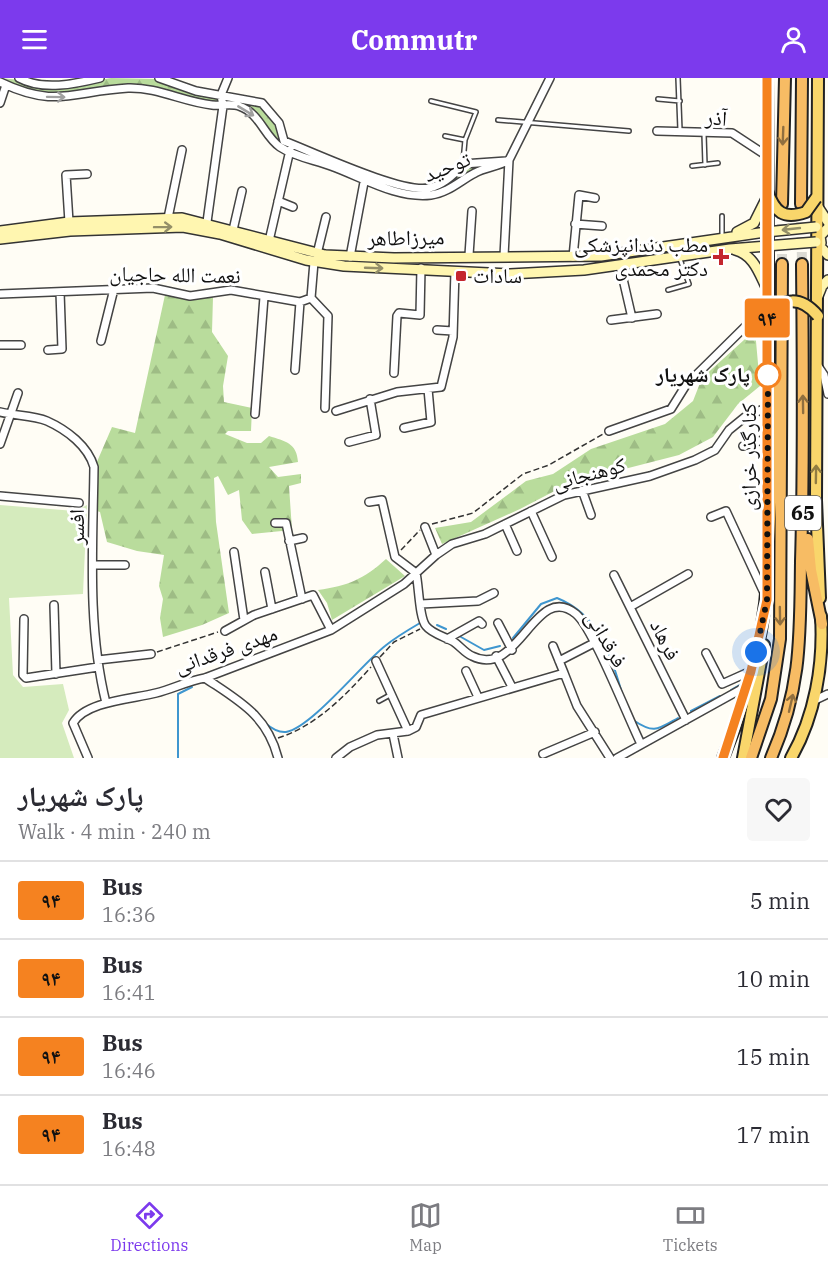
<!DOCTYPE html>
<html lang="en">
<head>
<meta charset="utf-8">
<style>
  body { margin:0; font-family:"IBM Plex Serif","Noto Naskh Arabic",serif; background:#f7f7f7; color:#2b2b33; height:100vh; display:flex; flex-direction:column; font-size:22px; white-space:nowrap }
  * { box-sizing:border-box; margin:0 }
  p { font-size:20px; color:#7c7c81 }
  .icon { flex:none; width:33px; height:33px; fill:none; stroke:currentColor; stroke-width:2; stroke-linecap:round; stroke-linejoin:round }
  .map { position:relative; height:680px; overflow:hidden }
  .sheet { display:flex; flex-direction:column; background:#fff; flex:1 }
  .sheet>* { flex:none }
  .badge { padding:0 12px; border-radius:4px; font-size:21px; line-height:39px }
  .you { position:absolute; width:30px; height:30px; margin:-15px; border:4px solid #fff; border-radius:50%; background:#1a73e8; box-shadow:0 0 0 9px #1a73e833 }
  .map>.badge { position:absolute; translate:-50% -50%; box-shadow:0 0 0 3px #fff }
  .round { display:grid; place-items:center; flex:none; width:63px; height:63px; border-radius:6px; background:#f7f7f7 }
  .head { display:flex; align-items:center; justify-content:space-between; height:102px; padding:0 18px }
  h1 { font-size:28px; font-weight:700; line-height:45px }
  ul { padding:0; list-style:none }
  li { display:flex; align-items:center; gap:18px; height:78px; padding:0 18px; border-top:2px solid #e1e1e2 }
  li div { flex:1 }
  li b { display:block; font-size:22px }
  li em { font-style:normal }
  li .badge { min-width:66px; font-weight:700; text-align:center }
  header { display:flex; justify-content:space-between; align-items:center; height:78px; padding:0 18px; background:#7c3aed; color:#fff; font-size:27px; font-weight:700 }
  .menu { display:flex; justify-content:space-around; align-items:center; height:84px; border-top:2px solid #e1e1e2; background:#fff; font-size:16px; color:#7c7c81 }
  .menu a { display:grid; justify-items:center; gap:3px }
  .menu .active { color:#7c3aed }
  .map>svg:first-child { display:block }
</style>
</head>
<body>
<header><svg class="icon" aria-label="menu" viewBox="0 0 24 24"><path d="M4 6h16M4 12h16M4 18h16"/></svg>Commutr<svg class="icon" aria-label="person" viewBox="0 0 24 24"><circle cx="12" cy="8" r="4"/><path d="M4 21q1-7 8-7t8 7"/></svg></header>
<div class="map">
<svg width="828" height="680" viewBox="0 0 828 680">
  <defs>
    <pattern id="forest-firs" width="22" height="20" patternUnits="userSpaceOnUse" patternTransform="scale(1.5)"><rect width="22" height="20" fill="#b9dc9c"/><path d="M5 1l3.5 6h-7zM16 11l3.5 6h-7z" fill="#9ebc85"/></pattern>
  </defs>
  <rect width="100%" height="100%" fill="#fffdf5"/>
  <!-- forest -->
  <path fill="url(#forest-firs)" d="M0,0L72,7L111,0L156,1L261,26L277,46L283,63L369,97L428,111L463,88L503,84L430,116L397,114L278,67L254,36L132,9L77,17L25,14Z
    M165,217L191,222L213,219L212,254L228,278L223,308L224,324L252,330L251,353H228L225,356L247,365H261L269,358C285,363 297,365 298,384L269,389L278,399L301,396V405L289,408L292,452L252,456L242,442L239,412L228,417L218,398L214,400L216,444L229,535L202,547L163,559L160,540L163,521L159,508L164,477L137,473L107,464L100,434L97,433L96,386L112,349L135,355Z
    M755,252L760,308L738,326L713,359L679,377L570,405L520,431L442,466L435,450L471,444L526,403L553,396L591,371L665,346L693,323L702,300Z
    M386,481L405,498L332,542L327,525L318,512C348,508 364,501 386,481Z"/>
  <!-- garden -->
  <path fill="#d5ebbd" d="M0,427L75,433L87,427L83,516L9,520L13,597L23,609L63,606L69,632L62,645L74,680H0Z"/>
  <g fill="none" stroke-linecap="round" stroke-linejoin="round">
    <!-- stream -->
    <path stroke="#3f96cf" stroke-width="2" d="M437,547L446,551
      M461,559L484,572L500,568
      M513,560L541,526L557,520C599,537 610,575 622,615
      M731,612L743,605
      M691,633L720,618
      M633,642C654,656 657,652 678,640
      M265,645C271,650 278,655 286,654C311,650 363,585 385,568C396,559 408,552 420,545
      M178,680V616L192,609"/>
    <!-- trunk-tunnel -->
    <path stroke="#dbdad3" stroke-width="10" stroke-dasharray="10 5" stroke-linecap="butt" d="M801,129L802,186
      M782,186V126"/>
    <!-- service casing -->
    <g stroke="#444" stroke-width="6">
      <path id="service" d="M678,0L680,52
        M658,21L680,23
        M431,23L476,34L465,62L463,84
        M498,42L629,53
        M704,56L705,87
        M445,58L465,62
        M692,88L718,85
        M722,158V138
        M668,212L689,206L680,181
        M379,623L390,617"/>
    </g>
    <!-- minor casing -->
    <g stroke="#444" stroke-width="10">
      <path id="minor" d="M19,0C43,13 75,6 100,0
        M159,0L196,13L262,25L279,45L284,63C313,74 402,116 429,110C443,107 454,97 463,86L506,83
        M0,4C56,31 73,13 128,10C157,9 184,24 212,27C220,28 232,25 239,28C260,35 264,58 280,69C295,79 315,82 331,88C362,99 396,121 431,117C448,115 461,102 475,95C485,89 498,89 509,82
        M0,25L6,7
        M657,53L732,55L767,78
        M278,123L293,129
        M168,140L182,72
        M69,144L66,97L87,96
        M207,144L223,28L221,17L228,0
        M575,146L602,148
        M233,152L242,113
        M269,163L290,72
        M317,176L326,139
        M469,177L472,133
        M504,178L509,82L550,0
        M350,179L365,99
        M573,179L579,117L595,120
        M620,188L632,240
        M0,216L153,210L190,218L231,212L300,224L311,220
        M311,220L328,238L325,330
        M311,220L314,184
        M611,242L657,236
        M437,252L453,253
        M101,263L114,211
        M0,267H21
        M48,272L62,271L60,214
        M818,288L824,297L828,316
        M295,292L300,224
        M394,295L397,238L399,235L420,237L421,190
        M336,333L397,314L441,309L453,259L455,193
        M0,334C15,338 33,337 47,343C67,352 88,368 94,389C93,467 87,548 106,625
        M255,336L264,219
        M404,350L431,344L428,311
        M609,353L671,331L686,307L767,227
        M349,364L376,357L370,321
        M0,366L18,315
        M743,368L769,360
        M582,412L591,437
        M0,418L79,425
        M369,424L382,422L395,479L416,495C419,508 419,540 426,548C432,556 446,559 454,564C460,568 465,575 472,578C519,602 535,502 576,536C593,550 629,642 641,666
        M531,433L552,479
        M711,439L726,433L765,517
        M275,445H286L302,521
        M505,446L517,473
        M425,449L436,477
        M289,463L303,460
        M234,474L244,542
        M93,487H125
        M265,494L272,531
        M614,497L686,642
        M421,526L478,523L494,515
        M54,527L56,596
        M630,529L688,496
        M24,541L23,597L26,600L98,589
        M498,545L512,572
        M225,553L254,537L313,517L331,552
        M447,561L479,543L482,546
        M553,568L564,595
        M706,575L722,606L751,593
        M496,578L512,609
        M98,582L151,576
        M376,583L408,653
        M559,583L594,565
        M466,593L478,619
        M205,600C239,623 267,637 278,680
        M813,623L828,616
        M393,656L398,680
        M543,676L595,654
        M88,680L73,645C86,623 133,621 156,615C173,611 187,603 205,600L331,552L404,506L436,477L452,466L485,456L564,417L650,398L695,382L715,372L729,352L745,339L768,329
        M336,680L350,669L377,657L408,653L416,649L421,637L564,595L577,628L610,680
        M617,680L747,608"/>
    </g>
    <!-- secondary casing -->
    <g stroke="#333" stroke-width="12">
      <path id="secondary" d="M818,129L828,144
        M0,153L69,144L182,140L325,177L394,180L601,178L766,154
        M737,154L754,145L766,121
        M0,161L70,153L183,149L220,156L306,182L344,188L510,196L584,192L730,171L766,168
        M816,164L828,177
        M821,165L820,158L828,150
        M735,172C754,177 759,195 767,211
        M818,218L822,208L828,202"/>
    </g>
    <!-- primary casing -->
    <g stroke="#222" stroke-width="14">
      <path id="primary" d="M767,0L769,369
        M818,0L816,422L820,520
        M723,680C749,616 768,546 768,477
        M743,680L764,567
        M791,680C815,638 824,586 821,538"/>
    </g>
    <!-- trunk casing -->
    <g stroke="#222" stroke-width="14">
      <path id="trunk" d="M782,126L785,0
        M801,126L802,0
        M808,461L811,492L822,546
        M768,486L776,306
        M751,680L771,621L780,561L782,186
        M771,680C802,609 800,558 801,483C804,384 803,285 802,186"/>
    </g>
    <!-- path -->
    <path stroke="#333" stroke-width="1.5" stroke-dasharray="6 3" stroke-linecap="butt" d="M432,446L473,435L523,396L549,387L603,356
      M401,472L420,452
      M157,574L218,554
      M380,579L394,564L420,551
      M278,660C316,648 345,618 371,589"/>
    <!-- service -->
    <use href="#service" stroke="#fff" stroke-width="3"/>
    <!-- minor -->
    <use href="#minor" stroke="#fff" stroke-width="7"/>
    <!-- secondary -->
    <use href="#secondary" stroke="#fff6b0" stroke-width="9"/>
    <!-- primary -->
    <use href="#primary" stroke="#f9d66b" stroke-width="10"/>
    <!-- trunk -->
    <use href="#trunk" stroke="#f7bc64" stroke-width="10"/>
    <!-- secondary-bridge casing -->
    <g stroke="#333" stroke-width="12" stroke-linecap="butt">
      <path id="secondary-bridge" d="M766,154L816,149
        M766,168L816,164"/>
    </g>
    <!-- primary-bridge casing -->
    <g stroke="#222" stroke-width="14" stroke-linecap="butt">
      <path id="primary-bridge" d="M767,113C775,134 783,142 806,134L816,120
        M767,238C783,219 801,218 818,238"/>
    </g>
    <!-- secondary-bridge -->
    <use href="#secondary-bridge" stroke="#fff6b0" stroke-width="9"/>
    <!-- primary-bridge -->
    <use href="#primary-bridge" stroke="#f9d66b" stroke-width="10"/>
  </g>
  <!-- one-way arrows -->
  <defs><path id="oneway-shaft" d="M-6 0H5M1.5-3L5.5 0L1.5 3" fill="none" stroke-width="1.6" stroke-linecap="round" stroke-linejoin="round" transform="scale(1.5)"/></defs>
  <g stroke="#a0a0a0">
    <use href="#oneway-shaft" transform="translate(56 19) rotate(1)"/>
    <use href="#oneway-shaft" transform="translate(246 33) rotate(31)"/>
  </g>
  <g stroke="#906f3f">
    <use href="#oneway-shaft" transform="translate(783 58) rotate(92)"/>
    <use href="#oneway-shaft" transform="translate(803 326) rotate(-91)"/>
    <use href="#oneway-shaft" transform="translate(780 538) rotate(89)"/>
    <use href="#oneway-shaft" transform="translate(791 625) rotate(-77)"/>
  </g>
  <g stroke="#948f68">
    <use href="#oneway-shaft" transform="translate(163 149) rotate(-1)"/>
    <use href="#oneway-shaft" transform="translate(791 151) rotate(174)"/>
    <use href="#oneway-shaft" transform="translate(374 190) rotate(2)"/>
  </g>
  <use stroke="#917d42" href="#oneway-shaft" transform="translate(816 396) rotate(-89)"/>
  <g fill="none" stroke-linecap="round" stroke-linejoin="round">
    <!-- line casing -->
    <g stroke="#fff" stroke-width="14">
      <path id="line" d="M723,680L751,593L767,522V0"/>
    </g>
    <!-- line -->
    <use href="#line" stroke="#f58220" stroke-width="9"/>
    <!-- walk -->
    <path stroke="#111" stroke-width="6" stroke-dasharray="0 10.8" d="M756,574L767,522L768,297"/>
  </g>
  <!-- markers -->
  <g fill="#c4262e" stroke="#fff" stroke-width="2">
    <path d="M718 170h6v6h6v6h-6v6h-6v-6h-6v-6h6z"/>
    <rect x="455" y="192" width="12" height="12" rx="3"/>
  </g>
  <circle fill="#fff" stroke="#f58220" stroke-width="3" cx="768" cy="297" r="12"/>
  <g text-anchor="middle" stroke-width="6" stroke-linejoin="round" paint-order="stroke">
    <!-- shield labels -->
    <rect fill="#fff" stroke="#585858" stroke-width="1.5" x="785" y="418" width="36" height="34" rx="4.5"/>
    <g font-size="20" font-weight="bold" fill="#111">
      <text x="803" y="442">65</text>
    </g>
    <!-- street labels -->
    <g font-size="21" fill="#111" stroke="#fff">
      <text transform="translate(716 40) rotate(4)" y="7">آذر</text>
      <text transform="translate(447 89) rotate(-22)" y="7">توحید</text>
      <text transform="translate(406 160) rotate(-1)" y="7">میرزاطاهر</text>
      <text transform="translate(175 197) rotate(1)" y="7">نعمت الله حاجیان</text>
      <text transform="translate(749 379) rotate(-90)" y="7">کنارگذر خرازی</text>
      <text transform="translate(589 396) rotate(-15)" y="7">کوهنجانی</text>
      <text transform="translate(77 449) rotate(-90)" y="7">افسر</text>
      <text transform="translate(606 561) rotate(60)" y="7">فرقدانی</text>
      <text transform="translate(665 562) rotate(64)" y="7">فرهاد</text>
      <text transform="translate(226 572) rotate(-19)" y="7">مهدی فرقدانی</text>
    </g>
    <!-- poi labels -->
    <g font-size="21" fill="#111" stroke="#fff" text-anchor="end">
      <text x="708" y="174">مطب دندانپزشکی<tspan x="708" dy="24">دکتر محمدی</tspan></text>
      <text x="473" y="205" text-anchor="start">سادات</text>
    </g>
    <!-- stop labels -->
    <g font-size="21" font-weight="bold" fill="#111" stroke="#fff" text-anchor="end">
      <text x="750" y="304">پارک شهریار</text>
    </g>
  </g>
</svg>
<div class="you" style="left:756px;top:574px"></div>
<b class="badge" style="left:767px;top:240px;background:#f58220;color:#111">۹۴</b>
</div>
<section class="sheet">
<div class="head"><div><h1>پارک شهریار</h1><p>Walk · 4 min · 240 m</p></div><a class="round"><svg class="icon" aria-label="heart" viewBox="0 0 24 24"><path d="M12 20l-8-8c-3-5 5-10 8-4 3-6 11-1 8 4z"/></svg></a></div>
<ul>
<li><span class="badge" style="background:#f58220;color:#111">۹۴</span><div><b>Bus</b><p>16:36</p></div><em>5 min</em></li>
<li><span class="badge" style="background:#f58220;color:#111">۹۴</span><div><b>Bus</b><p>16:41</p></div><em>10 min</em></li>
<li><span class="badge" style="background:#f58220;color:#111">۹۴</span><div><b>Bus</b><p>16:46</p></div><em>15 min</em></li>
<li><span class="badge" style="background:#f58220;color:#111">۹۴</span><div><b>Bus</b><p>16:48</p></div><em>17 min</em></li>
</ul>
</section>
<nav class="menu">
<a class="active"><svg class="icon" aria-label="directions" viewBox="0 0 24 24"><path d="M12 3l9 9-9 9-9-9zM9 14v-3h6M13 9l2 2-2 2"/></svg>Directions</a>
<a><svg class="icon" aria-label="map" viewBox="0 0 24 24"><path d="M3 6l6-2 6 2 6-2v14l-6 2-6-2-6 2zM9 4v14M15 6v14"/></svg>Map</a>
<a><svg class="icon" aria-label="tickets" viewBox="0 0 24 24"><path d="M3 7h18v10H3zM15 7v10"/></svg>Tickets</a>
</nav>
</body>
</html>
